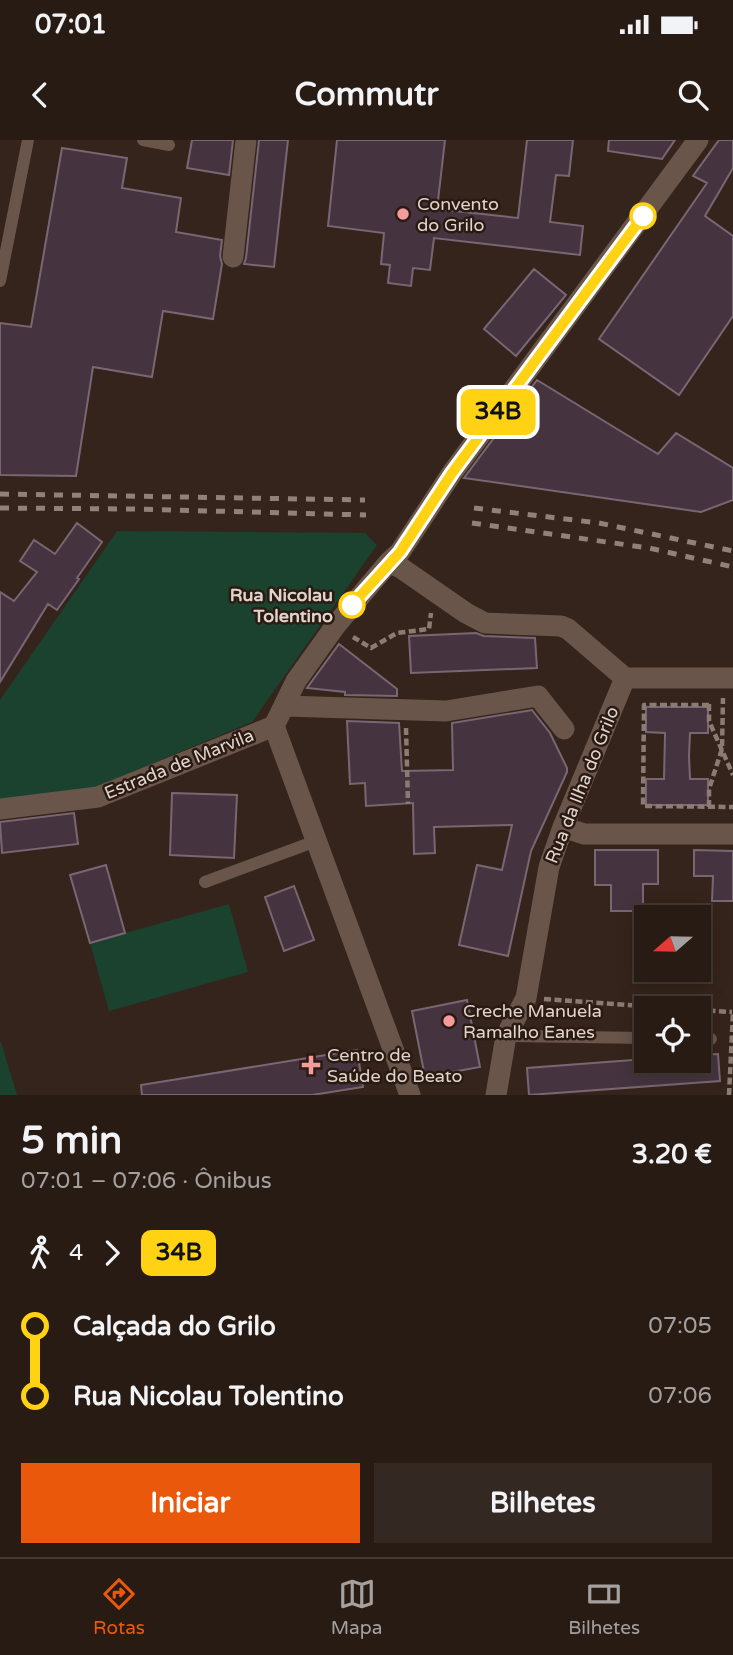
<!DOCTYPE html>
<html lang="pt">
<head>
<meta charset="utf-8">
<style>
  body { margin:0; font-family:"Varela Round",sans-serif; background:#342822; color:#f1f3f6; height:100vh; display:flex; flex-direction:column; font-size:26px; white-space:nowrap }
  * { box-sizing:border-box; margin:0 }
  p { font-size:23px; color:#a5a1a0 }
  .icon { flex:none; width:38px; height:38px; fill:none; stroke:currentColor; stroke-width:2; stroke-linecap:round; stroke-linejoin:round }
  .map { position:relative; height:955px; overflow:hidden }
  .panel { display:flex; flex-direction:column; background:#281b14; flex:1 }
  .panel>* { flex:none }
  .badge { padding:0 14px; border-radius:10px; font-size:24px; line-height:46px }
  .needle { width:46px; rotate:250deg }
  .buttons { position:absolute; left:634px; top:765px; display:grid; gap:14px }
  .buttons a { display:grid; place-items:center; width:77px; height:77px; border-radius:0px; background:#281b14; box-shadow:0 4px 18px #0003,0 0 0 2px #443934; font-size:35px }
  .map>.badge { position:absolute; translate:-50% -50%; box-shadow:0 0 0 4px #fff }
  .legs { display:flex; align-items:center; gap:10px; height:77px; padding:0 21px; font-size:23px }
  .legs p { margin-inline-start:auto }
  .headline { display:flex; align-items:center; justify-content:space-between; height:119px; padding:0 21px }
  h1 { font-size:38px; font-weight:700; line-height:52px }
  .primary-button { display:flex; gap:14px; margin-top:auto; padding:14px 21px }
  .primary-button a { flex:1; height:80px; border-radius:0px; background:#ea580c; color:#fff; font-size:28px; font-weight:700; line-height:80px; text-align:center }
  .primary-button a+a { background:#342822; color:#f1f3f6 }
  ul { padding:0 21px; list-style:none }
  li { display:flex; align-items:center; gap:24px; height:70px; font-size:26px }
  li i { display:grid; place-items:center; width:10px; height:100%; margin:0 9px; background:currentColor }
  li i::after { content:''; width:18px; height:18px; margin:-9px; border:5px solid; border-radius:50%; background:#281b14 }
  li p { margin-inline-start:auto }
  li:first-child i { background:linear-gradient(#0000 50%,currentColor 0) }
  li:last-child i { background:linear-gradient(currentColor 50%,#0000 0) }
  .status { display:flex; justify-content:space-between; align-items:center; height:49px; padding:0 35px; background:#281b14; direction:ltr }
  .status svg { height:19px; fill:currentColor }
  header { display:flex; justify-content:space-between; align-items:center; height:91px; padding:0 21px; background:#281b14; font-size:32px; font-weight:700 }
  .menu { display:flex; justify-content:space-around; align-items:center; height:98px; border-top:2px solid #443934; background:#281b14; font-size:19px; color:#a5a1a0 }
  .menu a { display:grid; justify-items:center; gap:4px }
  .menu .on { color:#ea580c }
  .map>svg:first-child { display:block }
</style>
</head>
<body>
<div class="status"><b>07:01</b><svg viewBox="0 0 49 12"><path d="M0 12V9h3v3zM5 12V6h3v6zM10 12V3h3v9zM15 12V0h3v12zM26 1h20v11H26zM47 4h2v5h-2z"/></svg></div>
<header><svg class="icon" aria-label="back" viewBox="0 0 24 24"><path d="M15 5l-7 7 7 7"/></svg>Commutr<svg class="icon" aria-label="search" viewBox="0 0 24 24"><circle cx="10" cy="10" r="6"/><path d="M15 15l6 6"/></svg></header>
<div class="map">
<svg width="733" height="955" viewBox="0 0 733 955">
  <rect width="100%" height="100%" fill="#35241b"/>
  <!-- green -->
  <path fill="#1a422e" d="M117,391L365,393L377,405L252,582L84,652L0,659V560Z
    M229,764L248,832L109,871L90,803Z
    M0,902H1L17,955H0Z"/>
  <!-- building -->
  <path fill="#45343f" stroke="#7a6673" stroke-width="2" d="M192,0H233L229,35L187,28Z
    M259,0H288L274,127L244,124L246,118Z
    M337,0H445L437,69L518,78L527,0H573L569,36L556,35L550,82L583,86L580,115L434,98L430,130L413,128L411,146L388,143L390,125L381,124L384,93L328,86Z
    M609,0H675L662,19L608,11Z
    M719,0H733V28L705,76L733,96V176L679,255L599,199L707,43L693,36Z
    M62,8L127,18L122,48L181,58L176,92L222,100L220,116L222,124L213,179L163,171L152,237L93,227L76,336L0,335V183L31,187Z
    M534,129L566,155L516,216L484,189Z
    M537,240L658,314L676,293L733,328V360L701,372L464,338Z
    M77,383L102,402L77,438L79,439L57,470L48,464L0,542V452L14,461L37,432L20,421L34,400L55,414Z
    M476,493L484,496L535,498L537,528L411,533L409,496Z
    M339,504L397,549V556L345,555V552L307,548Z
    M646,567H708V593H690L689,616L690,639H708V665H646V639H664L665,593L646,592Z
    M532,570L550,593L567,628V632L531,711L508,816L459,805L477,725L502,730L512,685L434,687L435,713L414,714L413,663L366,666L365,643L350,644L347,581L399,583L402,631L453,630L452,583Z
    M172,653L237,655L234,718L170,715Z
    M74,673L78,704L2,713L0,682Z
    M595,710H658V744H643V771H611V745H595Z
    M694,710L733,711V761H712L713,736H694Z
    M106,725L125,793L90,803L70,735Z
    M294,746L314,800L284,811L265,757Z
    M467,860L480,927L425,937L412,871Z
    M357,910L363,947L312,955H142L141,945Z
    M718,914L720,941L529,955L527,928L646,919V920H698V915Z"/>
  <g fill="none" stroke-linecap="round" stroke-linejoin="round">
    <!-- path -->
    <path stroke="#8a7c74" stroke-width="4.5" stroke-dasharray="7 3.5" stroke-linecap="butt" d="M353,497L371,508L397,493L429,489L431,473
      M709,564V581L733,635
      M709,565H644L643,666L733,667
      M406,588L408,664
      M709,667V649L722,609L723,558
      M544,859L671,868
      M698,870L732,872
      M729,955L733,872"/>
    <!-- lane -->
    <path stroke="#69554a" stroke-width="12" d="M143,0L169,5
      M0,141L28,0
      M205,742L316,701
      M506,896L646,898
      M698,899H711"/>
    <!-- street -->
    <path stroke="#69554a" stroke-width="21" d="M233,117L246,0
      M389,422L401,428L466,473L485,483L561,486L568,489L625,538H733
      M284,566L446,571L538,556L564,589
      M274,586L296,541L336,485L389,422L400,412L452,333L698,0
      M274,586L410,955
      M0,669L98,657L274,586
      M563,687L584,694H733
      M496,955L506,896L526,858L549,727L563,687L625,538"/>
    <!-- rail -->
    <path stroke="#90817a" stroke-width="5" stroke-dasharray="9 9" stroke-linecap="butt" d="M0,354L365,360
      M0,368L133,369L366,375
      M474,368L599,383L733,411
      M472,383L649,408L733,427"/>
  </g>
  <g fill="none" stroke-linecap="round" stroke-linejoin="round">
    <!-- line-1 casing -->
    <g stroke="#fff" stroke-width="16">
      <path id="line-1" d="M352,465L400,412L452,333L643,76"/>
    </g>
    <!-- line-1 -->
    <use href="#line-1" stroke="#ffd214" stroke-width="10"/>
  </g>
  <!-- markers -->
  <g fill="#f59b9d" stroke="#2b1a11" stroke-width="2.5">
    <circle cx="403" cy="74" r="7"/>
    <circle cx="449" cy="881" r="7"/>
    <path d="M307.5 914.5h7v7h7v7h-7v7h-7v-7h-7v-7h7z"/>
  </g>
  <g fill="#fff" stroke="#ffd214" stroke-width="3.5">
    <circle cx="643" cy="76" r="12"/>
    <circle cx="352" cy="465" r="12"/>
  </g>
  <g text-anchor="middle" stroke-width="5" stroke-linejoin="round" paint-order="stroke">
    <!-- poi labels -->
    <g font-size="18" fill="#e0d4ce" stroke="#2b1a11" text-anchor="start">
      <text x="417" y="70">Convento<tspan x="417" dy="21">do Grilo</tspan></text>
      <text x="463" y="877">Creche Manuela<tspan x="463" dy="21">Ramalho Eanes</tspan></text>
      <text x="327" y="921">Centro de<tspan x="327" dy="21">Saúde do Beato</tspan></text>
    </g>
    <!-- stop labels -->
    <g font-size="18" font-weight="bold" fill="#e0d4ce" stroke="#2b1a11" text-anchor="end">
      <text x="333" y="461">Rua Nicolau<tspan x="333" dy="21">Tolentino</tspan></text>
    </g>
    <!-- street labels -->
    <g font-size="18" fill="#e0d4ce" stroke="#2b1a11">
      <text transform="translate(179 624) rotate(-22)" y="6">Estrada de Marvila</text>
      <text transform="translate(582 645) rotate(-68)" y="6">Rua da Ilha do Grilo</text>
    </g>
  </g>
</svg>
<div class="buttons">
<a><svg class="needle" viewBox="-14 -14 28 28"><path d="M0-13l5 13h-10z" fill="#e53935"/><path d="M0 13l5-13h-10z" fill="#a5a1a0"/></svg></a>
<a><svg class="icon" aria-label="locate" viewBox="0 0 24 24"><circle cx="12" cy="12" r="6"/><path d="M12 2v4M12 18v4M2 12h4M18 12h4"/></svg></a>
</div>
<b class="badge" style="left:498px;top:272px;background:#ffd214;color:#111">34B</b>
</div>
<section class="panel">
<div class="headline"><div><h1>5 min</h1><p>07:01 – 07:06 · Ônibus</p></div><b>3.20 €</b></div>
<div class="legs"><svg class="icon" aria-label="walk" viewBox="0 0 24 24"><circle cx="13" cy="4" r="2"/><path d="M13 8l-2 6 4 7M11 14l-3 7M7 12l3-4h3l4 4"/></svg>4<svg class="icon" aria-label="forward" viewBox="0 0 24 24"><path d="M9 5l7 7-7 7"/></svg><b class="badge" style="background:#ffd214;color:#111">34B</b></div>
<ul>
<li><i style="color:#ffd214"></i><b>Calçada do Grilo</b><p>07:05</p></li>
<li><i style="color:#ffd214"></i><b>Rua Nicolau Tolentino</b><p>07:06</p></li>
</ul>
<div class="primary-button"><a>Iniciar</a><a>Bilhetes</a></div>
</section>
<nav class="menu">
<a class="on"><svg class="icon" aria-label="directions" viewBox="0 0 24 24"><path d="M12 3l9 9-9 9-9-9zM9 14v-3h6M13 9l2 2-2 2"/></svg>Rotas</a>
<a><svg class="icon" aria-label="map" viewBox="0 0 24 24"><path d="M3 6l6-2 6 2 6-2v14l-6 2-6-2-6 2zM9 4v14M15 6v14"/></svg>Mapa</a>
<a><svg class="icon" aria-label="tickets" viewBox="0 0 24 24"><path d="M3 7h18v10H3zM15 7v10"/></svg>Bilhetes</a>
</nav>
</body>
</html>
